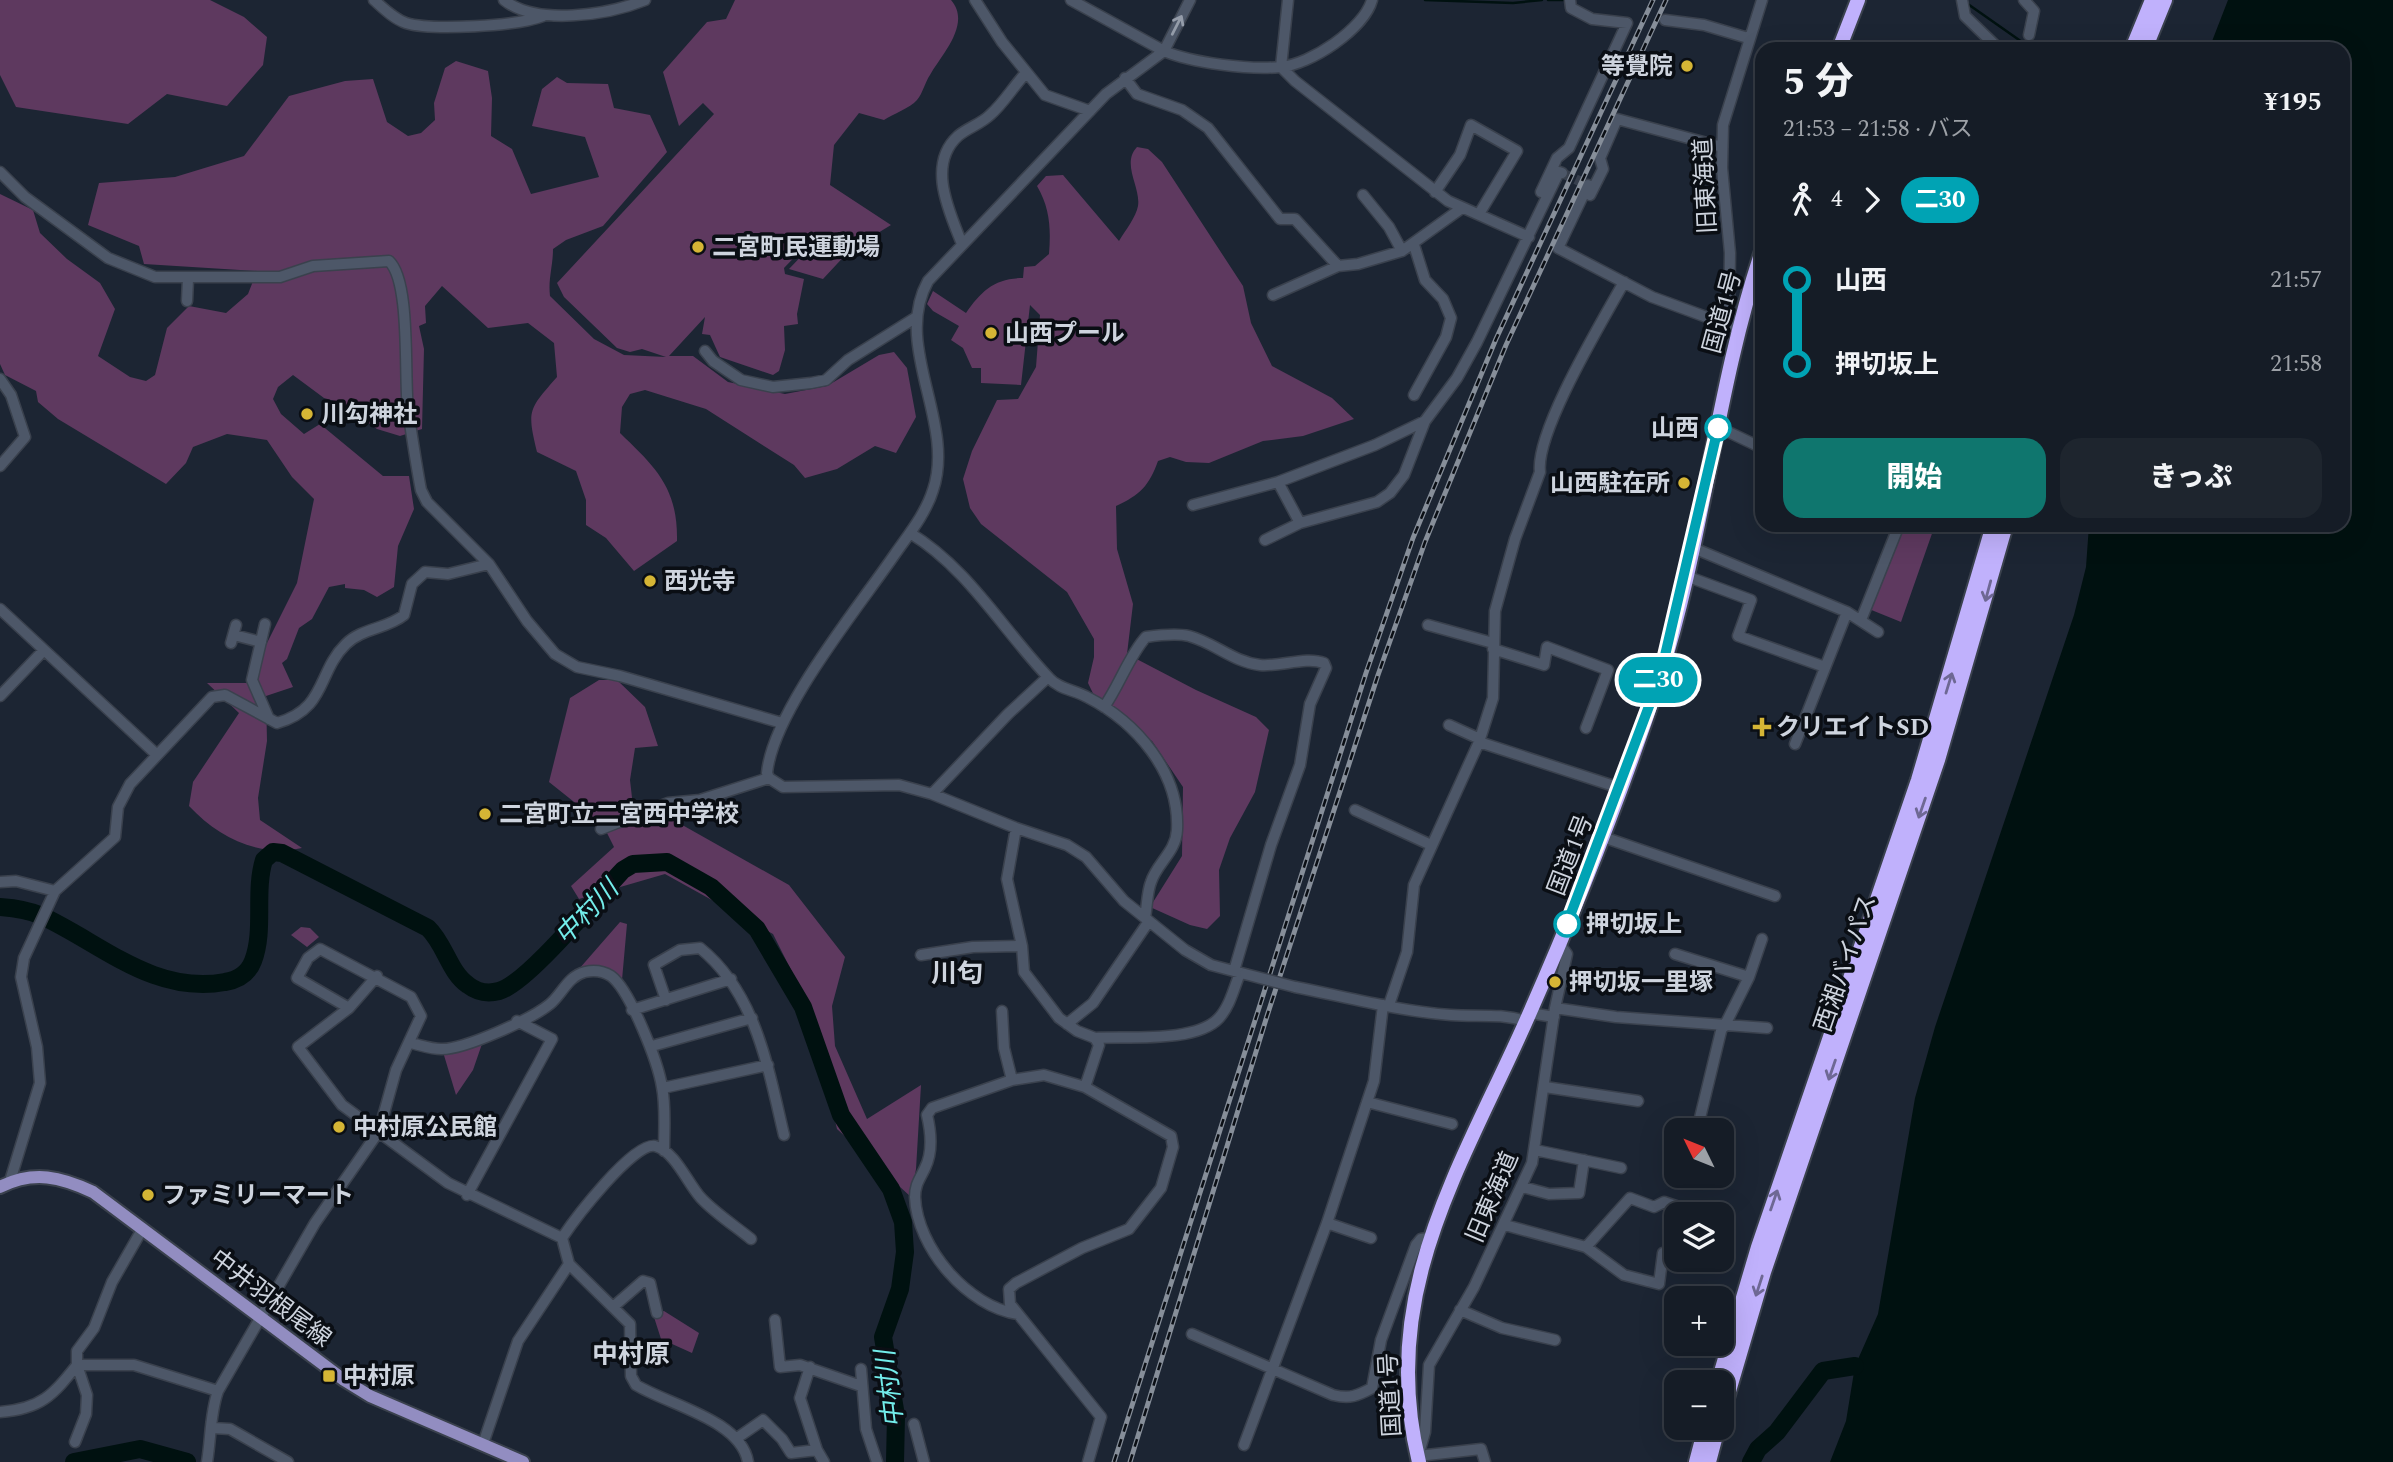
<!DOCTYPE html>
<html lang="ja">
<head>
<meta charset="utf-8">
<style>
  body { margin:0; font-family:Spectral,"Noto Sans JP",serif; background:#1e252e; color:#f1f3f6; height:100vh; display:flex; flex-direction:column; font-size:26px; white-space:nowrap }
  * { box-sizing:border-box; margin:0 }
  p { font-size:23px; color:#9da1a7 }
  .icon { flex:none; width:38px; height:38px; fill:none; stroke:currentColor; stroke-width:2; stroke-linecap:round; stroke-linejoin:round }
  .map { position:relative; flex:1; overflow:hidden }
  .panel { position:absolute; left:1755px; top:42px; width:595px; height:490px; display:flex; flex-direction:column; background:#151c26; border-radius:21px; box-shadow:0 7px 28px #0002,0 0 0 2px #343a43 }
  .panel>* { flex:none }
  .badge { padding:0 14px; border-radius:23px; font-size:24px; line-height:46px }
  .needle { width:46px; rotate:313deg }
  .controls { position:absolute; left:1664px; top:1118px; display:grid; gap:14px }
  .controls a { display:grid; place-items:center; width:70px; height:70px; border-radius:14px; background:#151c26; box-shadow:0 7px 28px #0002,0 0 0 2px #343a43; font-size:35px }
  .map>.badge { position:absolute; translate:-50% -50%; box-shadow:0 0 0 4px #fff }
  .legs { display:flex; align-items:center; gap:10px; height:77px; padding:0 28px; font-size:23px }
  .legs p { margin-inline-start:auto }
  .summary { display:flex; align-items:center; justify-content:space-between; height:119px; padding:0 28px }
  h1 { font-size:38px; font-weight:800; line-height:52px }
  .primary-button { display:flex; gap:14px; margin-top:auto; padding:14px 28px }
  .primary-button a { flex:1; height:80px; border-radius:21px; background:#0f766e; color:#fff; font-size:28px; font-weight:800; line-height:80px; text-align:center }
  .primary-button a+a { background:#1e252e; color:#f1f3f6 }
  ul { padding:0 28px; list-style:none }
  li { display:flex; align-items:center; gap:24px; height:84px; font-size:26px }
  li i { display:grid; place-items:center; width:10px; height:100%; margin:0 9px; background:currentColor }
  li i::after { content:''; width:18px; height:18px; margin:-9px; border:5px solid; border-radius:50%; background:#151c26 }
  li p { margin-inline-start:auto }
  li:first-child i { background:linear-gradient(#0000 50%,currentColor 0) }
  li:last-child i { background:linear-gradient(currentColor 50%,#0000 0) }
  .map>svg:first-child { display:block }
</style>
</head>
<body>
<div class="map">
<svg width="2393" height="1462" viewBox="0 0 2393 1462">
  <rect width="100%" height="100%" fill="#1c2533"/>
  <!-- green -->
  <path fill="#5e395f" d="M0,0H210L244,17L267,37L263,65L227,106L167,94L128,124L16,107L0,75Z
    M735,0H951C972,24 941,55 930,75C925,82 923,93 917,100C910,108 893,114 884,120L859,113L834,145L830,185L891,225L850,250L823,279L789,269L810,247L813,238L784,268L785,274L804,279L797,314L798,324L784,326L785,350L779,371L773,375L720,357L710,335L702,334L705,317L669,356H693L728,382L785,394L827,386L879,355L894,352L907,368L916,417L896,453L875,446L837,469L805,478L794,465L706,409L645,390L630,394L622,407L620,433C655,467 678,487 677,541L634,571L606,538L586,525V500L576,471L537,452C527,410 528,410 557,377L554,343L528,323L488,328L442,286L425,306L426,323L419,326L424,349L422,429L400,436L377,429L338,402L324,398L293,375L278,387L273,399L281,414L304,434L320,424L383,476H409L414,509L398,546L394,587L377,597L364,590L345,588V584L329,587L312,619L299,628L287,659L282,663L293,687L266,696L267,741L258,798L260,820L302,848C258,857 219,838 189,806L193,782L239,713L207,683H247L297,583L314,499L292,477L267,440L227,434L193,447L186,463L166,484L58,419L38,402L36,391L5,375L0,364V194L33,210L40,233L67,259L100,283L115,309L98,356L130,377L146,381L155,375L167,328L189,306L226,313L248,294L257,271L144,264L139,246L88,225L99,183L175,177L244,156L289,96L345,81L373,79L387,122L408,136L421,133L435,120L434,103L445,68L456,61L488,71L492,98L491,136L512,149L531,194L599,177L585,137L532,126L542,89L557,77L567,83L608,84L614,108L650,115L667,152L603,226L566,240L553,249C553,266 548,279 550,296L594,339L624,355L666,357L642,349L630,352L617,348L564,297L557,283L714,114L703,103L679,126L663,72L707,22L726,19Z
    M1137,147L1148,149L1162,162L1243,286L1251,323L1272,366L1332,398L1354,419L1303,436L1263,441L1209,463L1186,462L1170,457L1158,461C1149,486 1140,495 1116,506L1117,549L1133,604L1127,654L1196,690L1256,717L1269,730L1255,792L1230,838L1219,870L1220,916L1207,929L1190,925L1150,907L1182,856L1183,787L1152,741L1102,712L1088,683L1094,657V639L1067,592L981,524L970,508L963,479L972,451L997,400L1018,399L1036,367L1040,315L1030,305L1021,385L981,383V368H972L963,348L951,340L959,326L933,311L927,304L933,291L966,313C981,291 995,278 1023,278L1024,267L1035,266L1049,254C1051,229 1050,208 1037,186L1046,176L1063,175L1119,241C1125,231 1136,217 1138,206C1141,187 1121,164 1137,147Z
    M1902,525H1935L1901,622L1869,609Z
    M599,680H617L645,707L658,746L635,748L630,780L635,824L661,813L789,885L845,957L832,1006L835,1046L867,1119L921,1085L916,1169L911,1197L837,1129L809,1006L773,934L665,874L579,899L571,886L614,847L603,825L549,782L570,698Z
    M620,922L627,924L622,980L598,965L579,969Z
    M301,927L310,928L319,937L307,947L291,935Z
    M483,1041L473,1070L456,1095L443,1052Z
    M664,1311L699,1333L692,1353L661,1339L653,1314Z"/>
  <!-- water -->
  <path fill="#001110" d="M2228,0H2393V1462H1830L1846,1421L1855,1366L1878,1314L1915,1098L1935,1027L2074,615L2086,567L2089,525H2343V49H2209Z"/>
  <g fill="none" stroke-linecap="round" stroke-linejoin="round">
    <!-- stream -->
    <path stroke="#001110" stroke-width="2.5" d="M1425,0L1513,3L1542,0
      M1548,0H1565
      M1965,2L2032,49"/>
    <!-- river -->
    <path stroke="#001110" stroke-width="18" d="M0,907C14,908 29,910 42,916C102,944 154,995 225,982C238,980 248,974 253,961C265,930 254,892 264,860L273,852L282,853L428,928C445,944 449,972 468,985C477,992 488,994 499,991C527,984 599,895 623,870L633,864L667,862L711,887L757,929L803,1007L841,1115L891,1189L903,1222L905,1252L900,1289L883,1337L896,1416L895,1462
      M74,1462L140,1449L187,1462
      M1751,1462L1758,1449L1777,1432L1823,1371L1855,1366"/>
    <!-- minor-tunnel -->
    <path stroke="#373f4d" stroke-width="10" stroke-dasharray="10 5" stroke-linecap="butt" d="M1562,173L1588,185"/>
    <!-- minor casing -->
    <g stroke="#3a414d" stroke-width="13">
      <path id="minor" d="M374,0C383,8 394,19 406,23C432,31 518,26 543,16
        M504,0C536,26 608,15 645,0
        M975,0L1002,42L1045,95L1090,111
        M1071,0L1164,51L1106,94L928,281C892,346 956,422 933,490C926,513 909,534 895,554C858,608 773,711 767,773L769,778L783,787L899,785L932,794L1016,828L1067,845L1086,857L1124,901L1185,950L1211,965L1245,974
        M1190,0L1164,51C1192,63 1250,70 1280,67C1310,65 1364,29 1372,0
        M1288,0L1281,67L1295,81L1448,201L1529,237
        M1962,0L1965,16L1999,49
        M2024,0L2034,11L2029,35
        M1665,20L1704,25L1748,38
        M1125,78L1137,94L1182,110L1208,128L1280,219H1295L1338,266
        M0,172L25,197L108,258L155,277H280L313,266L389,261C411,281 404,377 408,410C412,436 416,464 421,490L427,502L489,564L527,621L555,654L577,667L620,676L782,723
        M1588,185L1558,248L1652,297L1739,329
        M1435,192L1460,155L1471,125L1517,151L1479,214
        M1541,192L1557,158L1569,148L1627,23L1592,19L1571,8L1570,0
        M1363,195L1389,227L1402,251
        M1590,195L1603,169L1600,158L1617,119L1722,147
        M962,244C950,213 926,165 958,136C967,128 981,124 990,115C1003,104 1013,87 1025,74
        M1273,295L1338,266L1358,264L1402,251L1462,208
        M187,301L188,279
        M1739,329L1729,315L1730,253L1722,168L1723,125L1762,0
        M705,351L713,361L741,380L773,387L811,383L826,380L848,360L915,318
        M0,379L11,395L25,437L0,466
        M1414,395L1446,337L1451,318L1443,299L1425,280L1414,245
        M1718,427L1762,448
        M1278,482L1300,523L1377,502L1390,493L1404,475L1425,421L1457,378L1477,342L1559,172L1562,173
        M1193,505L1278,482L1375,445L1425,421
        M910,533C968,568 1003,630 1049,678C1059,689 1074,690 1087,697C1136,722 1180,772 1177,830C1176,852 1157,863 1151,882C1147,892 1147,907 1145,918
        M1265,540L1300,523
        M1691,547L1847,612L1878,632
        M1686,576L1751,600L1738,636L1825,667
        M0,609L156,754
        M1861,620L1899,525
        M265,624L252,680L269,719
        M1428,625L1493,643
        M234,635L261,642
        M231,643L236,625
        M1493,649L1544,665L1547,647L1608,670L1586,728
        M0,696L44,650
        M1104,707C1119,686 1130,654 1146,637C1160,635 1176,633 1189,636C1215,643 1233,662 1260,665C1280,667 1306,656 1324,663L1326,668L1310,704L1300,765L1271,845L1234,971
        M1449,725L1480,739
        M1479,742L1620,788
        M1795,744L1847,612
        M932,794L1008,714L1048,677
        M1355,810L1431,845
        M1016,828L1007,879L1022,946L1024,972L1059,1018L1077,1031L1095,1038L1099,1045L1085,1087
        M601,829L668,803L700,800L769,778
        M1603,837L1775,896
        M0,882L16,881L55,891
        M1675,954L1749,977
        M921,955L973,947L1022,946
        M377,976L349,1008L298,1047L342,1105L448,1183L562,1238
        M1295,987C1346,997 1398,1011 1451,1015C1477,1017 1500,1013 1526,1021
        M666,1000L654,965L680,950L700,948C756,993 768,1068 784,1135
        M1389,1005L1407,952L1414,885L1479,742L1493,698L1495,611L1515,539L1540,472C1535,432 1603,320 1624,282
        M1555,1008L1616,1017L1767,1028
        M632,1010L731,979
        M1002,1011L1004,1048L1012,1080
        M1530,1013L1554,1017
        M1067,1024L1093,1003L1149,921
        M1724,1027L1749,977L1762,939
        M1095,1038C1128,1036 1196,1043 1219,1018C1230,1006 1234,988 1240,973
        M410,1043C420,1045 431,1049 441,1049C463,1050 532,1019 550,1004C562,994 568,976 585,972C594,970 603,971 611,976C630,990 658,1062 662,1087C666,1107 664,1130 664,1151
        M652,1046L752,1018
        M1545,1087L1638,1101
        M663,1088L768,1065
        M1367,1102L1452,1124
        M1699,1122L1722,1027
        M1535,1150L1621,1168
        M10,1181L40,1083L37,1047L21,977L24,958L55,891L115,837L118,807L130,784L212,697L225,695L277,723C327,709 317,672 346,644C362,628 387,629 404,615L412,584L425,572L448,574L489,564
        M1523,1187L1549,1194L1579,1193L1584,1160
        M467,1195L552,1039L517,1021
        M1327,1223L1371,1238
        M1505,1225L1586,1247L1624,1275L1659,1284L1663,1253
        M1586,1247L1630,1198L1654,1207L1664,1202L1700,1214
        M613,1307L643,1281L650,1283L657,1313
        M1460,1310L1502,1328L1555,1340
        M1018,1314C968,1307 917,1248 915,1197C915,1184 920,1179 925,1168C933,1152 931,1132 927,1115L932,1108L1012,1080L1044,1075L1085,1087L1171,1136L1173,1147L1161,1188L1129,1229L1082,1248L1016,1283L1009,1289L1010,1304L1101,1417L1088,1462
        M775,1320L780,1367L800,1365L861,1386
        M1192,1334L1333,1395C1350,1399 1357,1396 1372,1388L1381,1340L1416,1245L1421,1239L1428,1238
        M810,1367L800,1398L817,1450
        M861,1369L866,1429L877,1462
        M0,1412C41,1409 53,1395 77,1365H134L218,1391
        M914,1424L924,1462
        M213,1428L230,1429L288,1462
        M737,1438L763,1420L782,1439L791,1453L817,1450L824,1462
        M75,1442L86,1414L87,1395L77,1365V1351L94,1328L112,1282L143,1228
        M483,1444L518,1341L569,1264
        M1244,1445L1327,1223L1374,1081L1383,1005
        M207,1462C211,1438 210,1413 218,1391L315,1223L379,1131L396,1070L421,1016L411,997L320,949L308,958L297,978L349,1008
        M748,1462C741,1420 669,1405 636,1385L631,1376L630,1324L569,1264L562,1238C574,1220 633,1142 655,1146C675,1151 688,1184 701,1198C715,1213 735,1226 751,1239
        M1485,1462L1481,1449L1418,1456L1425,1432L1429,1365L1474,1287L1532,1163L1555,1008L1567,954L1559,943"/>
    </g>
    <!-- major casing -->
    <g stroke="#3a414d" stroke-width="16">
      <path id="major" d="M0,1187C34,1170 61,1177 93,1192L344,1380L370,1396L523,1462"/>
    </g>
    <!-- highway casing -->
    <g stroke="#3a414d" stroke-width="18">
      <path id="highway" d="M1839,49L1858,0
        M2132,49L2152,0
        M2145,49L2165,0
        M1718,1382L1758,1247L1918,780L1993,525
        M1722,1415L1764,1272L1938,760L2006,525
        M1419,1462C1377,1293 1462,1166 1527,1019C1576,908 1621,795 1659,680C1704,540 1715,391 1762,251
        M1696,1462L1705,1428
        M1709,1462L1718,1428"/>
    </g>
    <!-- minor -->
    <use href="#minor" stroke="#4d5768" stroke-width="10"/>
    <!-- major -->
    <use href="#major" stroke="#928dc1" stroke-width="12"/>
    <!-- highway -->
    <use href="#highway" stroke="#c0b1fc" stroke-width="14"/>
    <!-- rail casing -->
    <g stroke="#868e99" stroke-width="5">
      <path id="rail" d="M1114,1462L1366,673L1413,538L1496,339L1653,0
        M1130,1462L1267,1016L1378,675L1425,542L1506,345L1666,0"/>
    </g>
    <!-- rail -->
    <use href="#rail" stroke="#0a0e14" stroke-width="2.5" stroke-dasharray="8" stroke-linecap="butt"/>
    <!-- minor-bridge casing -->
    <g stroke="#3a414d" stroke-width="13" stroke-linecap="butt">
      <path id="minor-bridge" d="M1245,974L1295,987"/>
    </g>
    <!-- minor-bridge -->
    <use href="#minor-bridge" stroke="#4d5768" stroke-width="10"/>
  </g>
  <!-- one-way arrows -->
  <defs><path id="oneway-shaft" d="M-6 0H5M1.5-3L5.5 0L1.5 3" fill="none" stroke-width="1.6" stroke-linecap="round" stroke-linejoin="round" transform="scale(1.75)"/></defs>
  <use stroke="#949ca9" href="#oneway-shaft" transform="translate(1177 25) rotate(-63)"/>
  <g stroke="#6e6894">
    <use href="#oneway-shaft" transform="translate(1988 591) rotate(105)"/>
    <use href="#oneway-shaft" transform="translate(1949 683) rotate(-73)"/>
    <use href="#oneway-shaft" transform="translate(1922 808) rotate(109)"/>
    <use href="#oneway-shaft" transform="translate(1832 1070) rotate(109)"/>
    <use href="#oneway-shaft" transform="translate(1774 1200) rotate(-71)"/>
    <use href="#oneway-shaft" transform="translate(1759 1286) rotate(108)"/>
  </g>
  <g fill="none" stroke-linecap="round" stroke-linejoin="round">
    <!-- line-1 casing -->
    <g stroke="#fff" stroke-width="16">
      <path id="line-1" d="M1567,924L1660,677L1718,428"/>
    </g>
    <!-- line-1 -->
    <use href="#line-1" stroke="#00a3b4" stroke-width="10"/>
  </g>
  <!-- markers -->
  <g fill="#d5b535" stroke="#0a0e14" stroke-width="2.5">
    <circle cx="1687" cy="66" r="7"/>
    <circle cx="698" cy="247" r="7"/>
    <circle cx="991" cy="333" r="7"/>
    <circle cx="307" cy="414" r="7"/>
    <circle cx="1684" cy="483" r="7"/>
    <circle cx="650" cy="581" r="7"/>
    <path d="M1758.5 716.5h7v7h7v7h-7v7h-7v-7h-7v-7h7z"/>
    <circle cx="485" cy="814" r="7"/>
    <circle cx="1555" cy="982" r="7"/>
    <circle cx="339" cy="1127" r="7"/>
    <circle cx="148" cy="1195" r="7"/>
    <rect x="322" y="1369" width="14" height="14" rx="3.5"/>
  </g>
  <g fill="#fff" stroke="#00a3b4" stroke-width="3.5">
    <circle cx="1718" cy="428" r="12"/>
    <circle cx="1567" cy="924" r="12"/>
  </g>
  <g text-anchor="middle" stroke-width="7" stroke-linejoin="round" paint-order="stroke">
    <!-- poi labels -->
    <g font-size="24" font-weight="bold" fill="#ced4de" stroke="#0a0e14" text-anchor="start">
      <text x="1673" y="74" text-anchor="end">等覺院</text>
      <text x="712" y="255">二宮町民運動場</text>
      <text x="1005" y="341">山西プール</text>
      <text x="321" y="422">川勾神社</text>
      <text x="1670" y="491" text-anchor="end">山西駐在所</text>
      <text x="664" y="589">西光寺</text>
      <text x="1776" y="735">クリエイトSD</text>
      <text x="499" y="822">二宮町立二宮西中学校</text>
      <text x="1569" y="990">押切坂一里塚</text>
      <text x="353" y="1135">中村原公民館</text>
      <text x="162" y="1203">ファミリーマート</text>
      <text x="343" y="1384">中村原</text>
    </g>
    <!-- street labels -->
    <g font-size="24" fill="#ced4de" stroke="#0a0e14">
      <text transform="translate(1705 186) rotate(-93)" y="8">旧東海道</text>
      <text transform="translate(1722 312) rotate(-75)" y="8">国道1号</text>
      <text transform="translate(1570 855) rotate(-69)" y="8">国道1号</text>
      <text transform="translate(1845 963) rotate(-71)" y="8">西湘バイパス</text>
      <text transform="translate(1492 1197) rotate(-67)" y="8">旧東海道</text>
      <text transform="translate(271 1298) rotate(37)" y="8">中井羽根尾線</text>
      <text transform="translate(1390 1395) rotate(-93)" y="8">国道1号</text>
    </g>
    <!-- stop labels -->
    <g font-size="24" font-weight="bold" fill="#ced4de" stroke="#0a0e14" text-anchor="end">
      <text x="1699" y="436">山西</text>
      <text x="1586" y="932" text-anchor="start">押切坂上</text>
    </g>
    <!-- water labels -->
    <g font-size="26" font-style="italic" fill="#73edeb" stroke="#0a0e14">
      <text transform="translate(586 912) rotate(-46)" y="9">中村川</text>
      <text transform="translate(889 1389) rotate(-97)" y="9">中村川</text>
    </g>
    <!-- neighbourhood labels -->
    <g font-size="26" font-weight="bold" fill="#ced4de" stroke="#0a0e14">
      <text x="957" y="982">川匂</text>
      <text x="631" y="1363">中村原</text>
    </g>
  </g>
</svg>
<div class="controls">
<a><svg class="needle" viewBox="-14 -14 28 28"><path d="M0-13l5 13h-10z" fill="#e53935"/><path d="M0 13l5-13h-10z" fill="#9da1a7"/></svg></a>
<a><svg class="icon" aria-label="layers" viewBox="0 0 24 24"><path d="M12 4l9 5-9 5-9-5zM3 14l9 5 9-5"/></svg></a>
<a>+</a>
<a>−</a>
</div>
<b class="badge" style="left:1658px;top:680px;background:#00a3b4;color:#fff">二30</b>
<section class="panel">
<div class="summary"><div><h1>5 分</h1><p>21:53 – 21:58 · バス</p></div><b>¥195</b></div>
<div class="legs"><svg class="icon" aria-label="walk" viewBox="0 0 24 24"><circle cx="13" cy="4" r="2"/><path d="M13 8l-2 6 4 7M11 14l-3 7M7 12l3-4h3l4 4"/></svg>4<svg class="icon" aria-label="forward" viewBox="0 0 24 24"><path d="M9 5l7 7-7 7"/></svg><b class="badge" style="background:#00a3b4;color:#fff">二30</b></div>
<ul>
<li><i style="color:#00a3b4"></i><b>山西</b><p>21:57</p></li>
<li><i style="color:#00a3b4"></i><b>押切坂上</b><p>21:58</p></li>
</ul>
<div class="primary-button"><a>開始</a><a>きっぷ</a></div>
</section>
</div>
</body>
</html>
